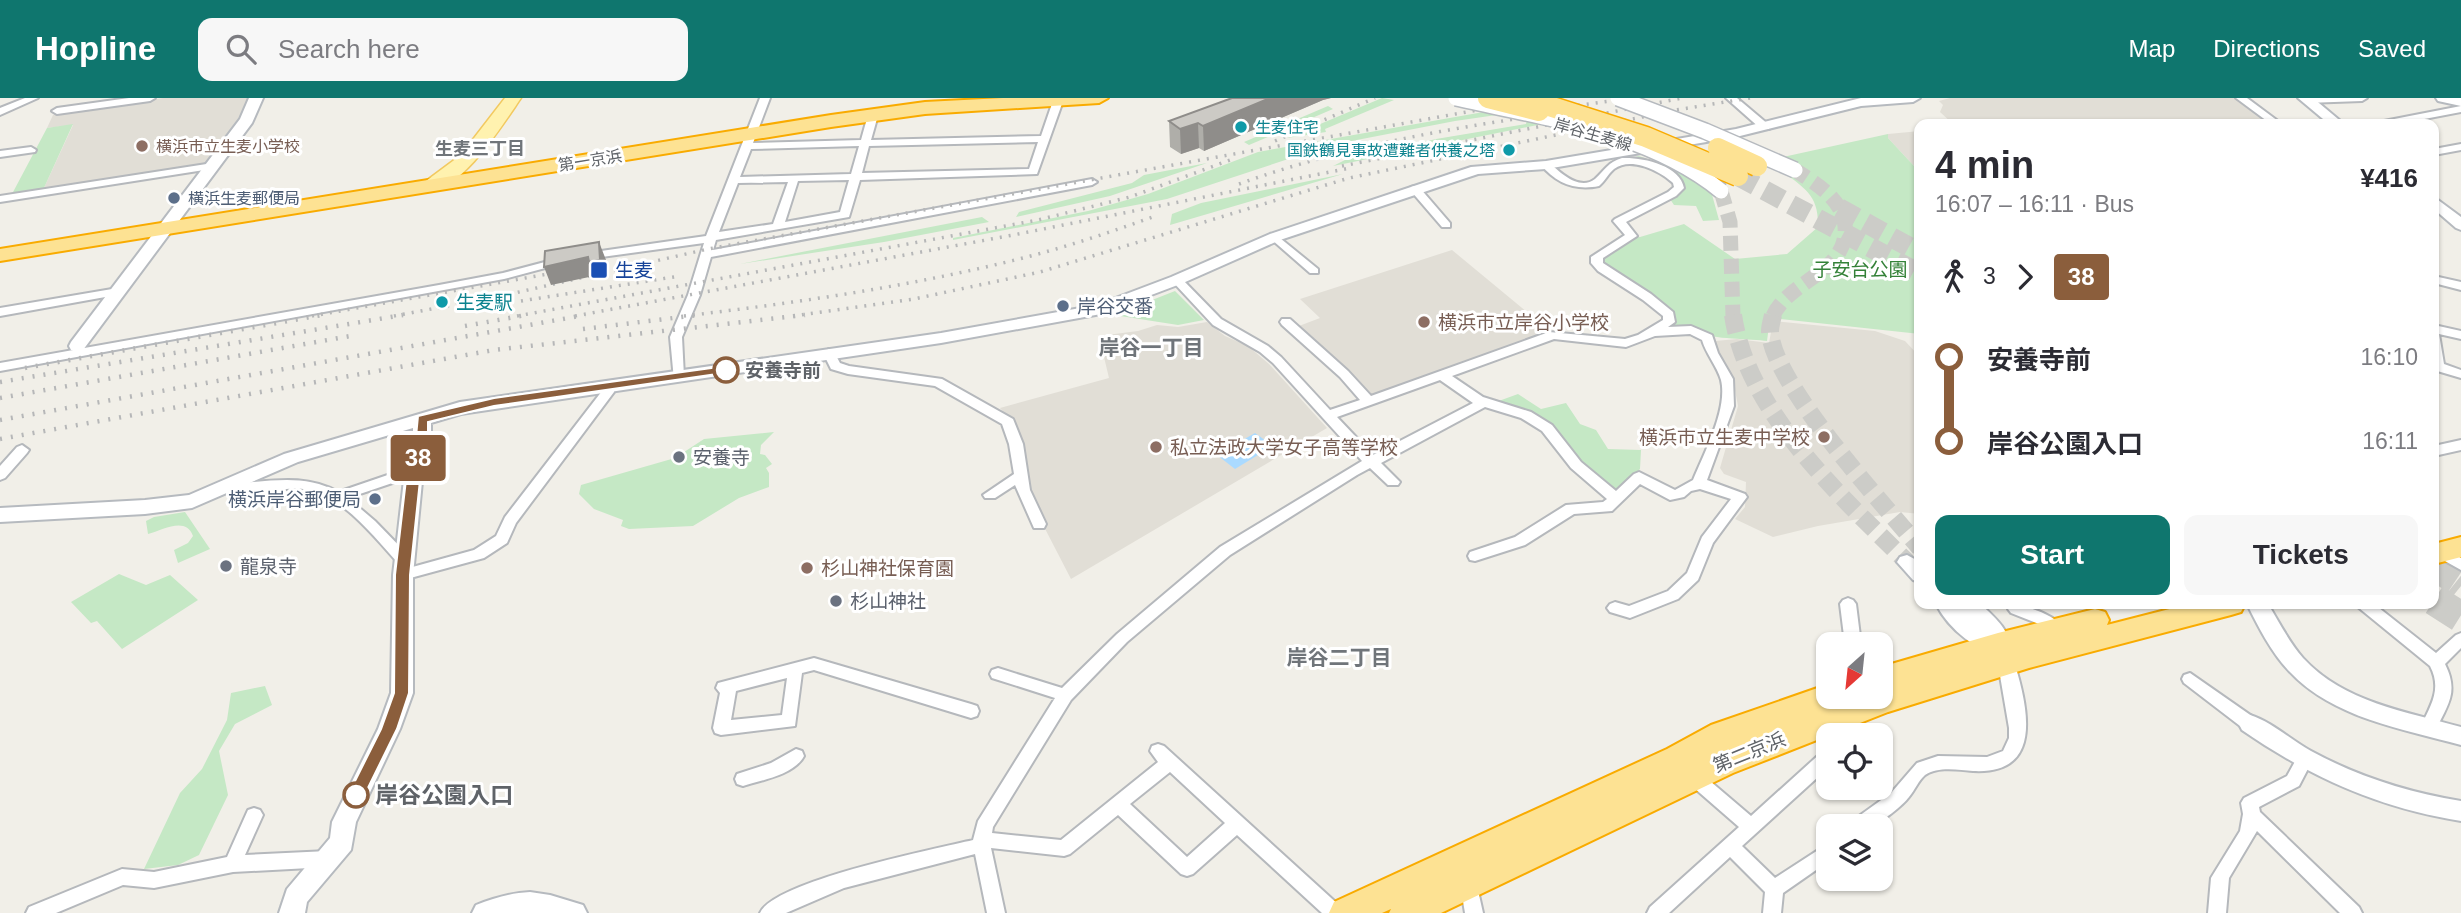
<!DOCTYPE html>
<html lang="en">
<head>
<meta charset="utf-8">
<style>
  body { margin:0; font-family:Helvetica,"Noto Sans JP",sans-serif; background:#f7f7f7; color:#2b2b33; height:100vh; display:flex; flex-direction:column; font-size:26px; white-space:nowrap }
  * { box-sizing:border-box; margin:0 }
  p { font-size:23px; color:#7c7c81 }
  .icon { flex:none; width:38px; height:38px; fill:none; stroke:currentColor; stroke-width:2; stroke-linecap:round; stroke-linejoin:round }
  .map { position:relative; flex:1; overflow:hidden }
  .side { position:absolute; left:1914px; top:21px; width:525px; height:490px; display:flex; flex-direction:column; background:#fff; border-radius:14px; box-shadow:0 2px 5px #0004 }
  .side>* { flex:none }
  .badge { padding:0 14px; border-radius:5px; font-size:24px; line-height:46px }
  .needle { width:46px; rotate:207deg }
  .buttons { position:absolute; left:1816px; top:534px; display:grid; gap:14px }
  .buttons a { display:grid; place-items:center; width:77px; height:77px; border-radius:14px; background:#fff; box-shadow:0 2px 5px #0004; font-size:35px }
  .map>.badge { position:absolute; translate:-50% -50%; box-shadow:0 0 0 4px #fff }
  .legs { display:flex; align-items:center; gap:10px; height:77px; padding:0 21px; font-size:23px }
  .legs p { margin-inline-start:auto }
  .head { display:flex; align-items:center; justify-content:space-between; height:119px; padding:0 21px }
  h1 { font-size:38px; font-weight:600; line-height:52px }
  .cta { display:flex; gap:14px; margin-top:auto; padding:14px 21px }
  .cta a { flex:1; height:80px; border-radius:14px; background:#0f766e; color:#fff; font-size:28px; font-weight:600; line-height:80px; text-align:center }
  .cta a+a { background:#f7f7f7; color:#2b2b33 }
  ul { padding:0 21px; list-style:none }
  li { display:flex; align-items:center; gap:24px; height:84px; font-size:26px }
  li i { display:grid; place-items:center; width:10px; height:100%; margin:0 9px; background:currentColor }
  li i::after { content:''; width:18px; height:18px; margin:-9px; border:5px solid; border-radius:50%; background:#fff }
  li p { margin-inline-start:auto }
  li:first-child i { background:linear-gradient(#0000 50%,currentColor 0) }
  li:last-child i { background:linear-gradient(currentColor 50%,#0000 0) }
  header { display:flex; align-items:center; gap:42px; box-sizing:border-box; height:98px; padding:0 35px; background:#0f766e; color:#fff }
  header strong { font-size:33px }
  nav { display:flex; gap:38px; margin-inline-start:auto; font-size:24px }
  .search { width:490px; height:63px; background:#f7f7f7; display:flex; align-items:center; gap:18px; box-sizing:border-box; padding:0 24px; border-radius:14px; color:#7c7c81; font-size:26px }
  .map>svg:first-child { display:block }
</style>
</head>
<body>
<header>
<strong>Hopline</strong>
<div class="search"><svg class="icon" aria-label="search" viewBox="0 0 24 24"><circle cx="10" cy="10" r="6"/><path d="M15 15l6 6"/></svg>Search here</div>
<nav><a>Map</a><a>Directions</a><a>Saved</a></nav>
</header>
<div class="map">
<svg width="2461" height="815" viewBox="0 0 2461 815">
  <rect width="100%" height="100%" fill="#f1efe8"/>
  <!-- education -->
  <path fill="#e1ded6" d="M163,0H248L241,22L207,67L43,92L73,27L47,30L53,17Z
    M1950,0H2235L2273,26H1953L1940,14L1943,7L1939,3Z
    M1920,33V120L1914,68L1888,40V36Z
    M1452,152L1551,234L1372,298L1299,228L1320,220L1300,201Z
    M1773,223L1875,233L1905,243L1920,259V416L1900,414L1818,428L1773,439L1735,421L1745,409L1746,384L1724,376L1720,370L1738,308L1733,282L1725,269L1715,243L1737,241L1769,245Z
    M1207,224L1225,238L1248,248L1269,266L1327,330L1071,481L1025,392L1012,324L1000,310L1109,280L1099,238L1138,233L1157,227L1178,229Z"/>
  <!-- green -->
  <path fill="#c5e8c5" d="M1382,0L1394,2L1325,31L1326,34L1287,40Z
    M1529,6L1544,10L1455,23L1331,47L1167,101L953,142V140L1088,113L1148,96L1258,54Z
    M1328,8L1333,11L1249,47L1244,44Z
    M1572,20L1333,68L1345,62L1436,41L1526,26L1527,22Z
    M73,26L43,92L12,96L47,30Z
    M1888,36V40L1914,68L1920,120V236L1770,220L1767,243C1753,241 1709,241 1702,235L1652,234L1669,217L1602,171L1597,159L1631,138L1640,139L1684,126L1735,161L1787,156L1818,129C1819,97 1805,91 1781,72L1783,59Z
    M1639,58L1679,73L1711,93L1719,122L1703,123L1696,108L1674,107L1670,101C1709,75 1647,67 1627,61Z
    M1207,65L1110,98L1016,119L1019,114L1132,85L1144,77Z
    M1343,76L1170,127L1172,116L1201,105Z
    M982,119L989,124L884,144L740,166Z
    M1175,193L1204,222L1178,227L1114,217Z
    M1518,296L1541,311L1566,305L1580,326L1596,332L1608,351L1641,352L1640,371L1616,394L1580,366L1554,328L1527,314L1496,304Z
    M774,334L761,347L760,356L765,357L772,366L766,370L769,375V389L739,400L693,428L629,431L621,428L623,422L594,411L579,396L581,387L675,360L704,341Z
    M185,414L210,451L178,465L174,452L188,445L193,438C186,418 163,432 148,436L146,423L154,419Z
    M119,476L146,487L170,477L198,502L122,551L97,523L91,525L71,504Z
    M265,588L272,607L235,626L219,653L228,697L199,757L178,767L144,771L180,695L202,671L227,622L231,595Z"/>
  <!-- water -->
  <path fill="#aadaff" d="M1255,335L1273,348L1235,371L1217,357Z"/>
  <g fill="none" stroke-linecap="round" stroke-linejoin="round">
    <!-- secondary-tunnel-far1 -->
    <path stroke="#ccccc8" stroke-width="15" stroke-dasharray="15 8" stroke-linecap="butt" d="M1721,93L1730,124L1733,218
      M1773,218C1789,182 1849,174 1845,128C1843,101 1815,85 1795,72"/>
    <!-- secondary-tunnel -->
    <path stroke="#ccccc8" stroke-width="18" stroke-dasharray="18 9" stroke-linecap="butt" d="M1733,217C1747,314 1841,398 1907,464
      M1773,217C1772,222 1770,228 1770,233C1771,284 1885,408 1920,450"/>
    <!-- highway-tunnel-far2 -->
    <path stroke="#ccccc8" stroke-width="20" stroke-dasharray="20 10" stroke-linecap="butt" d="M1738,78L1920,176
      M1839,110L1920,155"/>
    <!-- highway-tunnel-far1 -->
    <path stroke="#ccccc8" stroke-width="25" stroke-dasharray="25 12" stroke-linecap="butt" d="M2434,470L2458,486"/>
    <!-- highway-tunnel -->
    <path stroke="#ccccc8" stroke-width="31" stroke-dasharray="31 16" stroke-linecap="butt" d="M2456,484L2461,488
      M2434,502L2461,519"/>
    <!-- street casing -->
    <g stroke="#b5b8bc" stroke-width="4">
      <path id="street" d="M25,0H38L0,17V10Z
        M129,0H155L150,3L57,16L52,13L57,10Z
        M760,0H770L753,45L861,42L868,17L873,14L878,17L871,42L1041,38L1054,0H1064L1037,76L860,82L849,119L716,142L713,152L1092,81L1097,84L1092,87L711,159L700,197L682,239L684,279L682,282H674L670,239L688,197L704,145L587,161L581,158L587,155L706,138ZM1038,44L1029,71L862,75L869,48ZM859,48L851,76L740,79L751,51ZM849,82L840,114L785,124L798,83ZM788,84L773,126L719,134L738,85Z
        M1726,0H1737L1769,27V31H1761Z
        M2236,0H2247L2282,26H2271Z
        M2310,0H2367L2362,3L2306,5V1Z
        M2461,8V14L2398,26H2379L2384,23Z
        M2461,46V52L2434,57V51Z
        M31,49L36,52L35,54L0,59V53Z
        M1622,60C1642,59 1680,67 1684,90L1676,98L1626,124L1637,138L1603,160V165L1651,196L1673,214L1675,224L1668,229L1691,228L1712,237L1718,255L1733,281L1734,308L1707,382L1745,396L1747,399L1713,445L1698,482L1678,501L1630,520L1610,514L1607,510L1610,506L1615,504L1629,508L1668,493L1687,475L1702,439L1731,401L1700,391L1691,393L1684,399L1670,402L1640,386L1612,413L1574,416L1525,447L1475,463L1470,462L1468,458L1470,454L1515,439L1566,407L1603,404L1607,401L1571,370L1542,333L1521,320L1485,309L1381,365L1400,384L1398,387H1388L1370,370L1357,377L1230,457L1127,544L1071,602L993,729L992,735L1061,742L1158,664L1150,653L1152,648L1158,646L1164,648L1341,809L1344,815H1322L1237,737L1193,776L1187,778L1181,776L1118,717L1070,756L1064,758L991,750L1005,815H987L975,756L844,790L786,815H760C774,783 935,751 973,742L978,723L1055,600L992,580L990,576L992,572L998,570L1062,590L1117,536L1220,449L1362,363L1273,265L1260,254L1213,227L1173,184V180H1181L1221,221L1268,248L1281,259L1330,312L1360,302L1340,279L1282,227L1280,224L1282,221H1290L1348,273L1371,298L1549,234L1625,241L1638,237L1663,222V218L1643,202L1598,173L1591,165V159L1625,137L1613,123L1615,121L1668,94L1674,89L1673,85C1660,73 1631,58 1614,71C1608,76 1605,83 1599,88C1575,93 1556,85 1541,67L1546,64L1550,65C1560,75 1580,93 1595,81C1605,72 1608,64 1622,60ZM1690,236L1702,242C1706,256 1717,268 1721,282C1728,311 1704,355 1693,382L1675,392L1639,374L1634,376L1616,393L1581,364L1552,327L1531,314L1483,299L1452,278L1554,241L1626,249L1655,238ZM1440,282L1473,305L1373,357L1337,319ZM1170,674L1225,725L1187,759L1130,706Z
        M213,65L217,66V70L0,104V98Z
        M1415,88L1419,89L1450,125V129H1442L1411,93V89Z
        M1275,136L1318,171V175H1310L1271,141L1269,139Z
        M560,160L564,161V165L504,181L0,273V265L439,187L503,175Z
        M2434,178L2461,184V192L2434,185Z
        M118,190L124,194L122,196L0,218V210Z
        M2434,227L2461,233V241L2439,236L2444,266L2461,272V280L2434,272Z
        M829,251L833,252L840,265L849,268L942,281L1013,321L1023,346L1030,392L1046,426L1044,430H1034L1015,387L995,400H985L983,397L1014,376L1009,346L1002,326L935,288L848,276L831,271L823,255Z
        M609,285L615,289L614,294L516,425L507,445L484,460L403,482L398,481L396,477L398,473L474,452L496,438L505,419L602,293L604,286Z
        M2461,342V352L2434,358V348Z
        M22,347L29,352L27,355L5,380L0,382V368L17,349Z
        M414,368L421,373L419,376L348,400L375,423L409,458L411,462L409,466H399C374,439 342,396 303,391C283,388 237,402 225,387L232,382L239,385C273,383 306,376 338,394Z
        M2441,449L2461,460V472L2436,458V450Z
        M1848,500L1853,502L1856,506L1861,546H1845L1840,506L1843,502Z
        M2018,506C2033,511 2055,517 2065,531L2062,535H2052L2039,526L2011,515L2008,511L2011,507Z
        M2357,506H2374L2436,555L2456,537L2461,535V550L2445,566C2459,594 2448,607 2435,633L2429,635L2423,633L2421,628C2431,607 2442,591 2430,568L2359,510Z
        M2005,554L2011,556L2013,560C2027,606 2046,677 1973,673C1959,672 1938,668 1925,677C1918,683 1915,692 1909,699C1903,707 1881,725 1871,728C1865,730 1856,728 1849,728L1852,723L1891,695L1917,665L1938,658L1987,659L2003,653L2009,640V630L1997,560L1999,556Z
        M814,560L971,606L977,608L979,613L977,618L971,620L814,572L802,575L795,628L721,637L715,635L713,630L720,595L716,590L718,585ZM787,580L782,617L731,622L736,593Z
        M2190,575L2256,621L2258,626L2256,631L2250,633L2244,631L2184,585L2182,581L2184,577Z
        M796,651L802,653L804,658C794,677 762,682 743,688L737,686L735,681L737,676L771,665Z
        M1829,651V669L1742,748L1775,780L1829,745V763L1783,795L1781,815H1763L1765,794L1730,759L1669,815H1647L1650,809L1739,729L1685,682L1683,677L1685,672L1691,670L1697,672L1751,718L1823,653Z
        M2304,656L2310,658L2312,663L2299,688L2259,709L2260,714L2359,809L2362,815H2340L2257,733L2229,780L2226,815H2208L2211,780L2240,733L2243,716L2241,705L2244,700L2287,678L2298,658Z
        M254,710L260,712L263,717L245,757L328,753L334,755L337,761L334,767L328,769L233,774L154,790L123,787L56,815H26L29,809L122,771L154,774L227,759L248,712Z
        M1469,777L1475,779L1483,815H1465L1460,785L1463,779Z"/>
    </g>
    <!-- secondary casing -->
    <g stroke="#b6babf" stroke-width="4">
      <path id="secondary" d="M249,0H263L252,25L83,252H71L69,248L71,244L240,21Z
        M1861,0H1920L1913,4L1861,8L1736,39L1546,71L1478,76L1280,142L1183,185L1101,216L941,245L461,316L431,325V349L423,373L413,477V595L400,631L356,724L351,752L307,804L305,815H279L287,791L330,740L332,724L378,631L391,595L393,477L405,373L413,349V330L298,364L192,410L145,416L0,424V410L145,402L189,397L284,356L460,304L941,235L1097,207L1171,179L1270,136L1471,69L1546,63L1736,31Z
        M2298,0H2313L2344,26H2329Z
        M2436,0H2461V8L2438,3Z
        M2434,99L2461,119V132L2456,130L2434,111Z
        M1907,457L1920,464V484L1913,482L1897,464L1900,459Z
        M1936,506H1981C1992,518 2015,534 2006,552C1979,560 1947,528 1936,506Z
        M2247,506H2268C2279,524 2289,544 2303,560C2343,604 2407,614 2461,629V647C2403,631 2333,620 2290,574C2272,556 2258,528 2247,506Z
        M2250,617C2272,624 2291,642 2311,653C2359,679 2407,694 2461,703V723C2379,710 2310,679 2242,632L2239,626L2242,620Z
        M530,794L550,797L583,807L587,815H472L476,807C494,800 510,795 530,794Z"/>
    </g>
    <!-- primary casing -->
    <g stroke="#f2c960" stroke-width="3">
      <path id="primary" d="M505,0H521C505,23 458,99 426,91L423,87L426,83L461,57Z"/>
    </g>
    <!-- highway casing -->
    <g stroke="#f9ab00" stroke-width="4">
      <path id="highway" d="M1003,0H1108L1099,5L925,16L831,29L0,163V151L831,17L925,4Z
        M2461,439V459L2434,466V446Z
        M2189,506H2245L2241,514L2231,517L2029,570L1888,614L1733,675L1441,815H1389L1391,811L1382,815H1329L1334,804L1667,651L1711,627L1829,586V598H1845L1841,606L1861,598H1881V569L1998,535L2095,511L2105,514L2109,522L2107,527Z"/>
    </g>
    <!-- street -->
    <use href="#street" fill="#fff" fill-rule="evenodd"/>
    <!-- secondary -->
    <use href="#secondary" fill="#fff" fill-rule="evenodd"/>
    <!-- primary -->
    <use href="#primary" fill="#fff2af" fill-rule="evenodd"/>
    <!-- highway -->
    <use href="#highway" fill="#fde293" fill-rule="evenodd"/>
    <!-- rail-far1 -->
    <path stroke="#b6b7b8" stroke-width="3.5" stroke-dasharray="2 7" stroke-linecap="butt" d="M1560,10L1632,0
      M1275,43L1375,0
      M1342,68L1682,0
      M1239,86C1347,47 1457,29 1570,13
      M521,203L680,178
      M312,218L559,174
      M394,218L506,197L708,151L1544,0
      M517,218L1038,122L1130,99L1230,62
      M575,218L1013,137L1350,70
      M684,218C795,205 906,189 1015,162C1064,150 1111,134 1158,117
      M793,218L914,201L1040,174L1349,80L1676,12L1750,0"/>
    <!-- rail -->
    <path stroke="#b6b7b8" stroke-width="4.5" stroke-dasharray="2 9" stroke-linecap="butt" d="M465,228L526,217
      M583,231L698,217
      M25,270L322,217
      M0,284L403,217
      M0,300L356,237
      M0,322L585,217
      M0,341L494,252L805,217"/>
    <!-- secondary-bridge casing -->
    <g stroke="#b6babf" stroke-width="18" stroke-linecap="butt">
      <path id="secondary-bridge" d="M1456,0C1544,20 1649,34 1721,93
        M1618,0L1705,33L1795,72"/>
    </g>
    <!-- highway-bridge casing -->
    <g stroke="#f9ab00" stroke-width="23" stroke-linecap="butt">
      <path id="highway-bridge" d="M1488,0L1539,13
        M1524,0L1646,39L1738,78
        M1718,50L1757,68"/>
    </g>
    <!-- secondary-bridge -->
    <use href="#secondary-bridge" stroke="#fff" stroke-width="15"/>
    <!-- highway-bridge -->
    <use href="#highway-bridge" stroke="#fde293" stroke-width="20"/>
  </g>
  <!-- wall -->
  <path fill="#afaea9" d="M1232,0H1331L1323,2L1204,53L1199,50L1181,56L1170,49L1169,23Z"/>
  <!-- shaded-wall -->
  <path fill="#8f8d8a" d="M1270,0H1331L1323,2L1204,53L1203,28Z
    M1198,25L1199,50L1181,56L1180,31Z
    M599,144L606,162L607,180L596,182L594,178L551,187L544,169Z"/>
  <!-- building -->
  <path fill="#cccac5" stroke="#8f8d8a" stroke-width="2" d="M1232,0H1270L1203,28L1198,25L1180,31L1169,23Z
    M599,144L600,162L589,164L588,159L544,169L545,153Z"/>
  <!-- line-1 -->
  <path fill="#8b5e3c" stroke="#fff" stroke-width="2" d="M726,268L732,272L731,274L494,308L428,324V349L421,373L410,477L409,595L397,631L362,702H350L348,697L381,631L394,595L395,477L407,373L415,349L418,318L494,300Z"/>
  <!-- markers -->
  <g fill="#0f9aa8" stroke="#fff" stroke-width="2.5">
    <circle cx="1241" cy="29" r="7"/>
    <circle cx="1509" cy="52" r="7"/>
    <circle cx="442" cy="204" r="7"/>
  </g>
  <g fill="#8d6e63" stroke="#fff" stroke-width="2.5">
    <circle cx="142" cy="48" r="7"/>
    <circle cx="1424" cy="224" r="7"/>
    <circle cx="1824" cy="339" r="7"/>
    <circle cx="1156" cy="349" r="7"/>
    <circle cx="807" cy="470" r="7"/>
  </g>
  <g fill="#5c6f8a" stroke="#fff" stroke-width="2.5">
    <circle cx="174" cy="100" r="7"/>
    <circle cx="1063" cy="208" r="7"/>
    <circle cx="375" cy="401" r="7"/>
  </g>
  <rect fill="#1a4fb4" stroke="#fff" stroke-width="2.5" x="590" y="163" width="18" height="18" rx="3.5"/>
  <g fill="#fff" stroke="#8b5e3c" stroke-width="3.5">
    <circle cx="726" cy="272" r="12"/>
    <circle cx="356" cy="697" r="12"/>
  </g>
  <g fill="#6b7280" stroke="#fff" stroke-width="2.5">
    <circle cx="679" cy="359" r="7"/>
    <circle cx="226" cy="468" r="7"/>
    <circle cx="836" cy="503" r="7"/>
  </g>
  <g text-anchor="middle" stroke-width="6" stroke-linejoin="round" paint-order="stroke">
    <!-- far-culture labels -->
    <g font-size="16" fill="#0d838f" stroke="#fff" text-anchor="start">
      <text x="1255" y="35">生麦住宅</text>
      <text x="1495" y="58" text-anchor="end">国鉄鶴見事故遭難者供養之塔</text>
    </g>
    <!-- far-street labels -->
    <g font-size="16" fill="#5f6368" stroke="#fff">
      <text transform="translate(1593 36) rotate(16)" y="6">岸谷生麦線</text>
      <text transform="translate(590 62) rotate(-9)" y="6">第一京浜</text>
    </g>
    <!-- far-education labels -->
    <g font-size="16" fill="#785e54" stroke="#fff" text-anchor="start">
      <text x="156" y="54">横浜市立生麦小学校</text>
    </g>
    <!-- far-service labels -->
    <g font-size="16" fill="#4e5e75" stroke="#fff" text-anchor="start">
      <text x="188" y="106">横浜生麦郵便局</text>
    </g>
    <!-- far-neighbourhood labels -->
    <g font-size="18" font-weight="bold" fill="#70757a" stroke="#fff">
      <text x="480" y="57">生麦三丁目</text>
    </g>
    <!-- park labels -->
    <g font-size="19" fill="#348238" stroke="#fff">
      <text x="1860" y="178">子安台公園</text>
    </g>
    <!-- transit labels -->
    <g font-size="19" fill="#164399" stroke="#fff" text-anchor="start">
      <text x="615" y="179">生麦</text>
    </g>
    <!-- culture labels -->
    <g font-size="19" fill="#0d838f" stroke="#fff" text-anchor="start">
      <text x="456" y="211">生麦駅</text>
    </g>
    <!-- service labels -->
    <g font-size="19" fill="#4e5e75" stroke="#fff" text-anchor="start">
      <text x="1077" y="215">岸谷交番</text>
      <text x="361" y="408" text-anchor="end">横浜岸谷郵便局</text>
    </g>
    <!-- education labels -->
    <g font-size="19" fill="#785e54" stroke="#fff" text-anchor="start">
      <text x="1438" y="231">横浜市立岸谷小学校</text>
      <text x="1810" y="346" text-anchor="end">横浜市立生麦中学校</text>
      <text x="1170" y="356">私立法政大学女子高等学校</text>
      <text x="821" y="477">杉山神社保育園</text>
    </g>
    <!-- stop labels -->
    <g font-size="19" font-weight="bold" fill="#5f6368" stroke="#fff" text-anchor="start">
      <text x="745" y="279">安養寺前</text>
    </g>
    <!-- worship labels -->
    <g font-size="19" fill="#5b616d" stroke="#fff" text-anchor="start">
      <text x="693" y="366">安養寺</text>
      <text x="240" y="475">龍泉寺</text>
      <text x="850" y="510">杉山神社</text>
    </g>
    <!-- street labels -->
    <g font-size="19" fill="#5f6368" stroke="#fff">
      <text transform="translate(1749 654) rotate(-22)" y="7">第二京浜</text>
    </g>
    <!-- neighbourhood labels -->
    <g font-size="21" font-weight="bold" fill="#70757a" stroke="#fff">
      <text x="1151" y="257">岸谷一丁目</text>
      <text x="1339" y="567">岸谷二丁目</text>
    </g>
    <!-- near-stop labels -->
    <g font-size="23" font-weight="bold" fill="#5f6368" stroke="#fff" text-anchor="start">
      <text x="375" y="705">岸谷公園入口</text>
    </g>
  </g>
</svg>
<div class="buttons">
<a><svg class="needle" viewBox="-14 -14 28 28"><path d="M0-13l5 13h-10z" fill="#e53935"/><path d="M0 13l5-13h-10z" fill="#7c7c81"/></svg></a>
<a><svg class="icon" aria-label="locate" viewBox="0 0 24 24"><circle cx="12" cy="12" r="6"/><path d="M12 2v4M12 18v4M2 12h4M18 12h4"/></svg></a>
<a><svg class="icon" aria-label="layers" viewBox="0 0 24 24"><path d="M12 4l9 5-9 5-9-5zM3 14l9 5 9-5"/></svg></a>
</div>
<b class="badge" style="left:418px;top:360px;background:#8b5e3c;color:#fff">38</b>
<section class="side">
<div class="head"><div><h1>4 min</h1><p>16:07 – 16:11 · Bus</p></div><b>¥416</b></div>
<div class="legs"><svg class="icon" aria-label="walk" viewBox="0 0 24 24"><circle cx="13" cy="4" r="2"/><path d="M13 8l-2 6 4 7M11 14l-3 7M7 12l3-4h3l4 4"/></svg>3<svg class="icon" aria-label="forward" viewBox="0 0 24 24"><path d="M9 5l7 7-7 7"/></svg><b class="badge" style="background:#8b5e3c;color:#fff">38</b></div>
<ul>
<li><i style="color:#8b5e3c"></i><b>安養寺前</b><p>16:10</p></li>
<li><i style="color:#8b5e3c"></i><b>岸谷公園入口</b><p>16:11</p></li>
</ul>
<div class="cta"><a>Start</a><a>Tickets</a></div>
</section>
</div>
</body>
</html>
